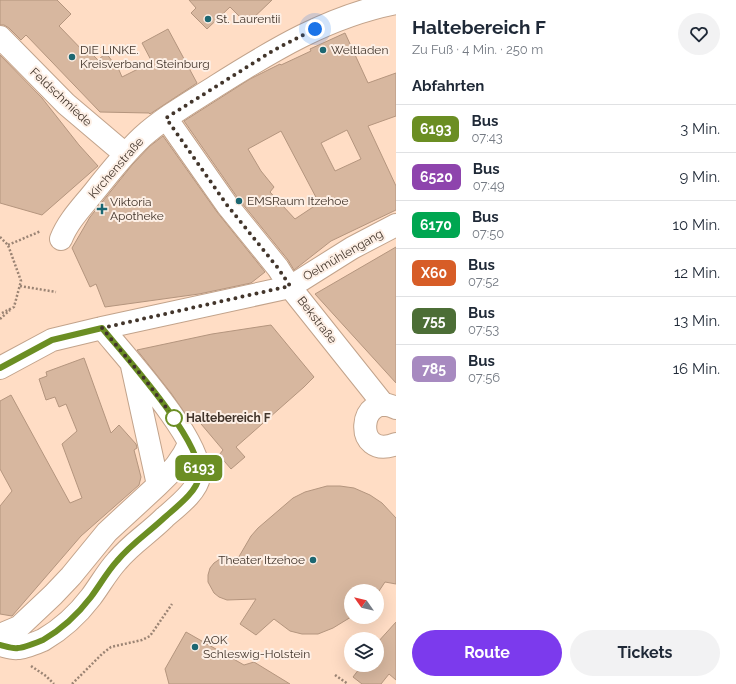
<!DOCTYPE html>
<html lang="de">
<head>
<meta charset="utf-8">
<style>
  body { margin:0; font-family:Raleway,sans-serif; background:#f2f2f3; color:#1f2937; height:100vh; display:flex; flex-direction:column; font-size:15px; white-space:nowrap }
  * { box-sizing:border-box; margin:0 }
  p { font-size:13px; color:#747a83 }
  .icon { flex:none; width:22px; height:22px; fill:none; stroke:currentColor; stroke-width:2; stroke-linecap:round; stroke-linejoin:round }
  .map { position:relative; flex:1; overflow:hidden }
  .drawer { display:flex; flex-direction:column; background:#fff; width:340px }
  .drawer>* { flex:none }
  .badge { padding:0 8px; border-radius:6px; font-size:14px; line-height:26px }
  .needle { width:26px; rotate:304deg }
  .controls { position:absolute; left:344px; top:584px; display:grid; gap:8px }
  .controls a { display:grid; place-items:center; width:40px; height:40px; border-radius:50%; background:#fff; box-shadow:0 4px 16px #0002; font-size:20px }
  .you { position:absolute; width:20px; height:20px; margin:-10px; border:3px solid #fff; border-radius:50%; background:#1a73e8; box-shadow:0 0 0 6px #1a73e833 }
  .map>.badge { position:absolute; translate:-50% -50%; box-shadow:0 0 0 2px #fff }
  h2 { padding:0 16px; font-size:15px; line-height:36px }
  .round { display:grid; place-items:center; flex:none; width:42px; height:42px; border-radius:21px; background:#f2f2f3 }
  .summary { display:flex; align-items:center; justify-content:space-between; height:68px; padding:0 16px }
  h1 { font-size:19px; font-weight:700; line-height:30px }
  .cta { display:flex; gap:8px; margin-top:auto; padding:8px 16px }
  .cta a { flex:1; height:46px; border-radius:24px; background:#7c3aed; color:#fff; font-size:16px; font-weight:700; line-height:46px; text-align:center }
  .cta a+a { background:#f2f2f3; color:#1f2937 }
  ul { padding:0; list-style:none }
  li { display:flex; align-items:center; gap:12px; height:48px; padding:0 16px; border-top:1px solid #e0e1e3 }
  li div { flex:1 }
  li b { display:block; font-size:15px }
  li em { font-style:normal }
  li .badge { min-width:44px; font-weight:700; text-align:center }
  main { display:flex; flex:1; min-height:0 }
  .map>svg:first-child { display:block }
</style>
</head>
<body>
<main>
<div class="map">
<svg width="396" height="684" viewBox="0 0 396 684">
  <rect width="100%" height="100%" fill="#ffddc5"/>
  <!-- building -->
  <path fill="#d7b79f" stroke="#b4957e" fill-rule="evenodd" d="M0,0H57L71,14L59,26L87,55L90,52L98,60L106,53L119,70L122,77L152,62L142,43L168,29L197,83L150,114L149,113L100,112L26,35L21,40L9,28L4,25H0Z
    M189,0H272L247,24L230,7L207,29L191,13L196,8Z
    M345,33L368,83L396,73V116L368,126L396,186V210L331,241L294,270L288,260L237,197L184,121L250,79L280,64L281,65L311,51L310,49ZM347,130L361,159L335,171L321,143ZM281,131L319,203L295,219L270,192L274,187L261,171L248,149Z
    M0,55L42,98L79,145L98,166L42,215L0,203Z
    M163,136L217,212L265,272L251,283L199,294L105,307L96,284L90,287L72,248L90,217L132,165L150,146Z
    M396,247V383L315,294Z
    M271,325L314,377L304,387L236,447L245,457L231,469L219,455L223,450L196,418L191,422L171,393L137,350L212,334Z
    M84,358L111,433L119,425L136,444L137,448L134,450L141,477L139,485L81,536L12,616L0,614V506L12,491L0,469V401L11,395L70,503L82,498L62,444L77,431L66,404L59,407L55,397L46,400L39,379L47,376L46,372Z
    M327,486H340L354,488L370,495L382,503L396,518V584L385,582L377,594V591H351V617L333,628L318,634H302L290,631L274,619L256,635L240,624L256,599L227,600L219,597L214,593L208,582V575L210,568L214,563L220,559L227,558L237,560L251,536L258,528L293,498L305,492Z
    M396,622V680L389,674L381,684H362L353,677L362,665H377V643Z
    M186,632L244,665L254,662L290,684H169L165,669Z"/>
  <g fill="none" stroke-linecap="round" stroke-linejoin="round">
    <!-- minor casing -->
    <g stroke="#c2a38b" stroke-width="24">
      <path id="minor" d="M0,37L66,104L125,154
        M166,118L227,205L278,268L290,287L384,405
        M61,239C68,221 82,207 94,192C109,173 124,154 142,137C164,117 191,102 216,86C273,50 329,16 396,3
        M0,368L52,340L102,328L290,287L352,248L396,225
        M396,408C358,389 352,461 396,444
        M158,485C171,473 182,460 189,444
        M0,635L19,627L53,595L71,576L107,532L158,485L132,366
        M0,645C5,646 12,649 18,648C24,648 38,642 43,640C62,629 78,614 91,597C100,585 107,572 117,561C131,544 149,533 164,518C175,508 197,492 199,477C205,443 124,355 102,328"/>
    </g>
    <!-- path -->
    <path stroke="#9b8474" stroke-width="2.5" stroke-dasharray="2 2" stroke-linecap="butt" d="M0,237L8,245L21,281L14,307L0,314
      M8,245L41,231
      M20,286L56,292
      M0,319L10,310
      M31,666L46,676L54,684
      M335,675L348,684
      M72,684L102,654L111,647L142,640L150,636L172,604"/>
    <!-- minor -->
    <use href="#minor" stroke="#fff" stroke-width="22"/>
  </g>
  <g fill="none" stroke-linecap="round" stroke-linejoin="round">
    <!-- line casing -->
    <g stroke="#fff" stroke-width="9">
      <path id="line" d="M0,368L52,340L102,328C124,355 205,444 199,477C197,492 175,508 164,518C148,533 131,544 117,561C107,572 100,585 91,597C78,614 62,629 43,640C38,642 24,648 18,648C12,649 5,646 0,645"/>
    </g>
    <!-- line -->
    <use href="#line" stroke="#6b8e23" stroke-width="6"/>
    <!-- walk -->
    <path stroke="#42352b" stroke-width="4" stroke-dasharray="0 7.2" d="M174,418L147,382L102,328L290,286L278,268L227,205L166,118L274,50L315,29"/>
  </g>
  <!-- markers -->
  <g fill="#1c6772" stroke="#fdefe5" stroke-width="1.5">
    <circle cx="208" cy="19" r="4"/>
    <circle cx="323" cy="50" r="4"/>
    <circle cx="72" cy="57" r="4"/>
    <circle cx="239" cy="201" r="4"/>
    <path d="M100 203h4v4h4v4h-4v4h-4v-4h-4v-4h4z"/>
    <circle cx="313" cy="560" r="4"/>
    <circle cx="195" cy="647" r="4"/>
  </g>
  <circle fill="#fff" stroke="#6b8e23" stroke-width="2" cx="174" cy="418" r="8"/>
  <g text-anchor="middle" stroke-width="4" stroke-linejoin="round" paint-order="stroke">
    <!-- poi labels -->
    <g font-size="12" fill="#42352b" stroke="#fdefe5" text-anchor="start">
      <text x="216" y="23">St. Laurentii</text>
      <text x="80" y="54">DIE LINKE.<tspan x="80" dy="14">Kreisverband Steinburg</tspan></text>
      <text x="331" y="54">Weltladen</text>
      <text x="247" y="205">EMSRaum Itzehoe</text>
      <text x="110" y="206">Viktoria<tspan x="110" dy="14">Apotheke</tspan></text>
      <text x="305" y="564" text-anchor="end">Theater Itzehoe</text>
      <text x="203" y="644">AOK<tspan x="203" dy="14">Schleswig-Holstein</tspan></text>
    </g>
    <!-- street labels -->
    <g font-size="12" fill="#42352b" stroke="#fdefe5">
      <text transform="translate(61 97) rotate(43)" y="4">Feldschmiede</text>
      <text transform="translate(116 168) rotate(-49)" y="4">Kirchenstraße</text>
      <text transform="translate(343 255) rotate(-30)" y="4">Oelmühlengang</text>
      <text transform="translate(317 320) rotate(52)" y="4">Bekstraße</text>
    </g>
    <!-- stop labels -->
    <g font-size="12" font-weight="bold" fill="#42352b" stroke="#fdefe5" text-anchor="start">
      <text x="186" y="422">Haltebereich F</text>
    </g>
  </g>
</svg>
<div class="controls">
<a><svg class="needle" viewBox="-14 -14 28 28"><path d="M0-13l5 13h-10z" fill="#e53935"/><path d="M0 13l5-13h-10z" fill="#747a83"/></svg></a>
<a><svg class="icon" aria-label="layers" viewBox="0 0 24 24"><path d="M12 4l9 5-9 5-9-5zM3 14l9 5 9-5"/></svg></a>
</div>
<div class="you" style="left:315px;top:29px"></div>
<b class="badge" style="left:199px;top:468px;background:#6b8e23;color:#fff">6193</b>
</div>
<section class="drawer">
<div class="summary"><div><h1>Haltebereich F</h1><p>Zu Fuß · 4 Min. · 250 m</p></div><a class="round"><svg class="icon" aria-label="heart" viewBox="0 0 24 24"><path d="M12 20l-8-8c-3-5 5-10 8-4 3-6 11-1 8 4z"/></svg></a></div>
<h2>Abfahrten</h2>
<ul>
<li><span class="badge" style="background:#6b8e23;color:#fff">6193</span><div><b>Bus</b><p>07:43</p></div><em>3 Min.</em></li>
<li><span class="badge" style="background:#8e44ad;color:#fff">6520</span><div><b>Bus</b><p>07:49</p></div><em>9 Min.</em></li>
<li><span class="badge" style="background:#00a651;color:#fff">6170</span><div><b>Bus</b><p>07:50</p></div><em>10 Min.</em></li>
<li><span class="badge" style="background:#d75d27;color:#fff">X60</span><div><b>Bus</b><p>07:52</p></div><em>12 Min.</em></li>
<li><span class="badge" style="background:#4c6e36;color:#fff">755</span><div><b>Bus</b><p>07:53</p></div><em>13 Min.</em></li>
<li><span class="badge" style="background:#a78ac0;color:#fff">785</span><div><b>Bus</b><p>07:56</p></div><em>16 Min.</em></li>
</ul>
<div class="cta"><a>Route</a><a>Tickets</a></div>
</section>
</main>
</body>
</html>
